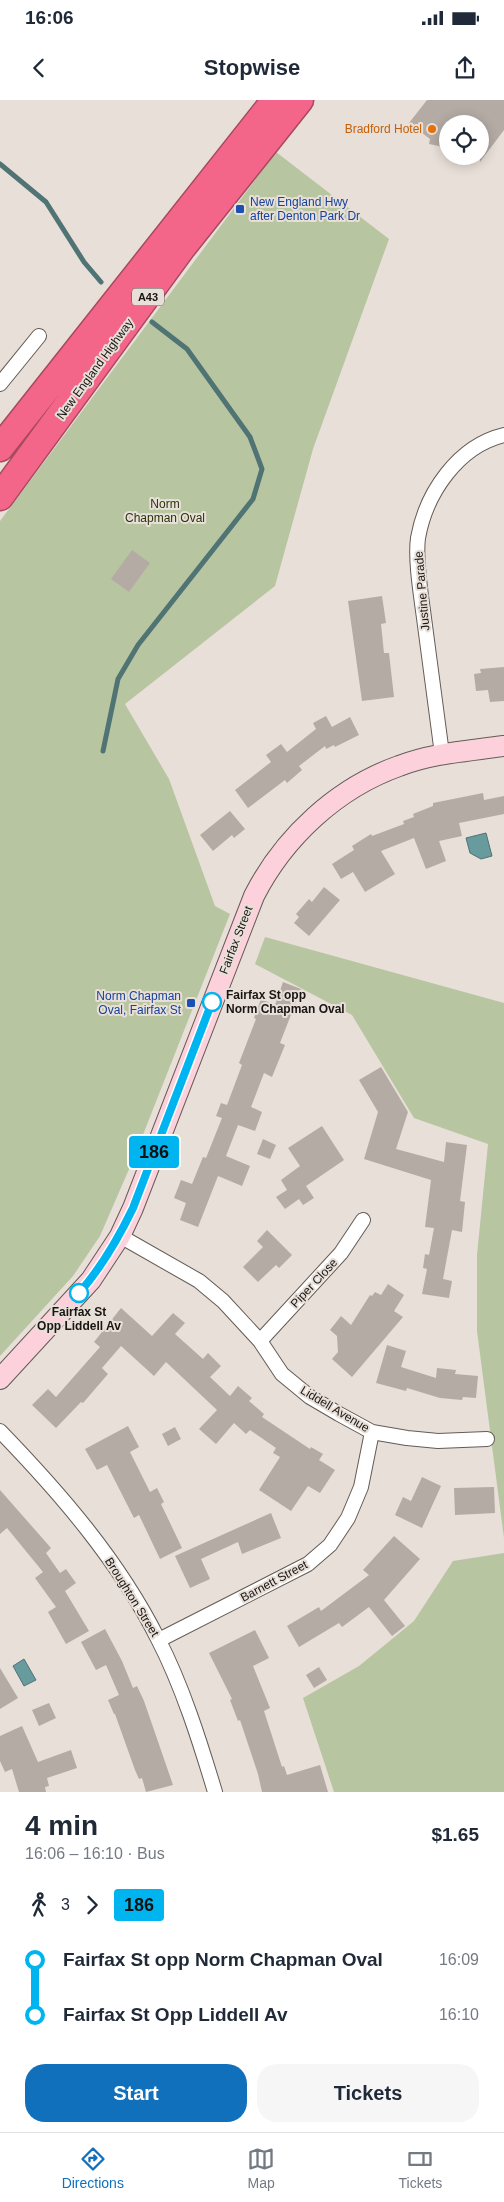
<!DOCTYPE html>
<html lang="en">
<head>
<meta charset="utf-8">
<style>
  body { margin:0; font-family:Arial,sans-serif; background:#f6f6f7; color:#1f2937; height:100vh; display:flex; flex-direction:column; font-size:19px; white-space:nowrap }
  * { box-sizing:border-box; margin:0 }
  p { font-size:16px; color:#747a83 }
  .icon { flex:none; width:28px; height:28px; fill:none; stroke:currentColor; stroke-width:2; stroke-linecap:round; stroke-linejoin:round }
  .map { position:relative; height:1692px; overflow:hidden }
  .panel { display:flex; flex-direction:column; background:#fff; flex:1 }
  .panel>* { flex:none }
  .badge { padding:0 10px; border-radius:4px; font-size:18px; line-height:32px }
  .controls { position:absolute; left:439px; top:15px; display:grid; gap:10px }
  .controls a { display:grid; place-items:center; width:50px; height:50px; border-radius:50%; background:#fff; box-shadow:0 2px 12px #0003; font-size:25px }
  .map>.badge { position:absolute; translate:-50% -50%; box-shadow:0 0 0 2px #fff }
  .legs { display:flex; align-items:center; gap:8px; height:55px; padding:0 25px; font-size:16px }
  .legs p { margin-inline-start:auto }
  .overview { display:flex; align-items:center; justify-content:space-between; height:85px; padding:0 25px }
  h1 { font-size:28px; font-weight:800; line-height:38px }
  .button { display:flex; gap:10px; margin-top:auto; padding:10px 25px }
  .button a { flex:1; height:58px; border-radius:20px; background:#1170bc; color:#fff; font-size:20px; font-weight:800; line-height:58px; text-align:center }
  .button a+a { background:#f6f6f7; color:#1f2937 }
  ul { padding:0 25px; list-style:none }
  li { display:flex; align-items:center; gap:18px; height:55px; font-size:19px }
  li i { display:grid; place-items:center; width:8px; height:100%; margin:0 6px; background:currentColor }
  li i::after { content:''; width:12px; height:12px; margin:-6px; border:4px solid; border-radius:50%; background:#fff }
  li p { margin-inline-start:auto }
  li:first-child i { background:linear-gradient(#0000 50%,currentColor 0) }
  li:last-child i { background:linear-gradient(currentColor 50%,#0000 0) }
  .status { display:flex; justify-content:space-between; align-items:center; height:35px; padding:0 25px; background:#fff; direction:ltr }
  .status svg { height:14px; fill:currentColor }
  header { display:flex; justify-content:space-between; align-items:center; height:65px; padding:0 25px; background:#fff; font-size:22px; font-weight:800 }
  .dock { display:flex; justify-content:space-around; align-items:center; height:70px; border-top:1px solid #e0e1e3; background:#fff; font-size:14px; color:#747a83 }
  .dock a { display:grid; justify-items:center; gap:2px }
  .dock .current { color:#1170bc }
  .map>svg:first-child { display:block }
</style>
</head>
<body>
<div class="status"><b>16:06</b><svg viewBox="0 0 49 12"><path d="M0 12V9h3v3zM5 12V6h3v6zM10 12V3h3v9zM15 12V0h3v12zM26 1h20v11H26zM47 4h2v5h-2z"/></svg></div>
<header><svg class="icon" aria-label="back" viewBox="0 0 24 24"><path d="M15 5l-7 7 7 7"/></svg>Stopwise<svg class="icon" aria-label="share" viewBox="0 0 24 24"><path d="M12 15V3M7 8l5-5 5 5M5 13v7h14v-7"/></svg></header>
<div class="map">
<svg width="504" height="1692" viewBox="0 0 504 1692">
  <rect width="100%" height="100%" fill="#e8dfd8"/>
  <!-- green -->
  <path fill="#b8c5a1" d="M276,52L389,139L313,349L275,486L125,604L169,679L215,806L230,814L133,1060L100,1136L73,1176L0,1256V421Z
    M265,837L504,903V1438L477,1231V1155L488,1044L414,1018L352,915L255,864Z
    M504,1453V1692H334L303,1598L359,1566L414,1521L453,1461Z"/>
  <!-- water -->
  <path fill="#689b9d" stroke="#507374" d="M486,733L492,756L481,759L470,753L466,738Z
    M24,1559L36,1580L24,1586L13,1566Z"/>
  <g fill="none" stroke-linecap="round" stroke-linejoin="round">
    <!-- stream -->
    <path stroke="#507374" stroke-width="5" d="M0,64L46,102L84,162L101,182
      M103,651L118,579L138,545L253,399L262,369L250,337L187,249L152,222"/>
  </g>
  <!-- building -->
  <path fill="#b4aba5" d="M427,0H504V30L480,62V24H448V48L429,44L430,39L409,23Z
    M132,450L150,463L129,492L111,479Z
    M382,496L386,523L381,524L384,553H389L394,597L362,601L348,501Z
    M504,567V601L490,602L488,590L476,591L474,574L481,573L480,569Z
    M326,616L332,627L350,617L359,635L335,647L334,645L326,649L325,646L299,666L302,670L287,683L285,680L248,708L235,690L271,662L266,655L281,644L287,652L316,629L313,623Z
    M483,693L484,700L504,696V714L459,723L462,736L439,741L446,761L426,769L414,738L381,751L395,774L365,792L353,772L341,779L332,764L354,750L352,746L371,734L372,736L404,724L403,721L414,717L413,714L433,706V703Z
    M230,711L245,729L234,738L232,735L213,751L200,735Z
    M324,787L340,800L309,836L294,823L299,817L296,814L309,799L312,802Z
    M283,882L301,889L280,943L285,945L272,977L264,973L251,1007L262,1012L255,1031L238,1025L226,1056L250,1066L242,1086L218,1076L198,1127L180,1120L186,1103L174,1098L181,1080L192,1084L203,1057L206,1058L222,1018L216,1016L221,1003L227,1005L242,965L239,963L256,919L254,918L261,899L275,905Z
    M381,967L408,1012L396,1049L444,1062L446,1042L467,1045L460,1101L465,1102L462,1132L452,1130L443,1179L452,1181L449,1198L422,1194L427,1169L423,1168L425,1154L429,1155L434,1128L425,1127L431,1080L364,1059L378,1012L359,980Z
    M322,1026L344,1060L306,1086L314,1098L303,1105L299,1099L285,1109L276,1097L287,1090L281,1080L300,1066L288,1048Z
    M263,1039L276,1045L270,1059L257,1054Z
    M267,1130L292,1155L279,1168L276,1165L258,1182L243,1167L263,1147L257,1141Z
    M388,1184L404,1195L394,1211L403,1217L352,1277L332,1259L338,1252L337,1236L330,1230L341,1216L351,1225L370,1195L372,1196L375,1192L381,1195Z
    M121,1208L152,1236L173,1213L185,1223L175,1234L203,1259L208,1253L221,1266L210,1277L230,1296L238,1286L252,1298L249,1301L264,1314L262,1317L310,1349L311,1347L323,1354L319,1360L335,1370L320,1393L308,1386L291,1411L259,1390L280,1357L273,1353L276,1348L250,1330L246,1334L234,1323L216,1344L199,1329L217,1310L166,1262L154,1276L121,1246L102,1268L108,1274L83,1303L81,1302L56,1328L32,1305L48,1289L56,1297L100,1247L94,1242Z
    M387,1245L406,1251L401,1267L436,1278L437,1268L456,1270L455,1274L478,1276L476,1298L463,1297L462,1300L440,1298L407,1288L406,1291L376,1283Z
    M128,1326L139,1347L130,1352L150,1392L157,1388L164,1402L161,1404L182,1448L160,1459L139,1415L134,1418L107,1365L97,1370L85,1349Z
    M175,1327L181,1339L168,1346L162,1334Z
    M422,1377L441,1386L422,1428L395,1415L403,1397L411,1401Z
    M494,1387L495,1413L455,1415L454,1388Z
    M0,1390L51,1448L46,1453L60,1473L66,1469L76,1483L65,1491L89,1531L66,1544L48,1512L56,1507L35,1478L43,1472L7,1428L0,1434Z
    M271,1413L281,1438L242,1454L238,1442L201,1459L210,1479L190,1488L175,1456Z
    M394,1436L420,1459L384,1500L405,1526L392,1536L369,1507L342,1527L339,1523L299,1547L287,1526L319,1507L321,1511L369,1475L363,1470Z
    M105,1529L122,1561L133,1588L137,1586L144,1601L173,1685L146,1692L142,1678L139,1679L135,1670L115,1614H114L108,1600L119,1595L106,1565L96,1570L81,1542Z
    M255,1530L269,1558L253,1566L270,1608L264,1611L282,1667L284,1666L287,1675L320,1665L328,1692H262L258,1674L240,1620L238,1621L230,1600L232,1599L209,1553Z
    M319,1567L327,1580L314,1588L306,1575Z
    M0,1568L18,1598L0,1609Z
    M49,1603L56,1618L39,1626L32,1610Z
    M22,1626L38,1662L71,1650L77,1668L47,1678L49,1686L45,1687L46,1692H19L12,1669L5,1672L0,1661V1636Z"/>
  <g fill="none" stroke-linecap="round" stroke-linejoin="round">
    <!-- street casing -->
    <g stroke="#635b55" stroke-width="16">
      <path id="street" d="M0,284L39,236
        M442,654C436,609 430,563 424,518C421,495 415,460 418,438C426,393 458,346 504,335
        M120,1136L199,1181L223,1201L260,1241L282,1274L310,1297L339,1314L372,1332L407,1338L438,1341L487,1339
        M260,1241L341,1153L363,1120
        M0,1331C60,1393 119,1461 158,1539C182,1585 200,1642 215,1692
        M159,1540L308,1464L330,1445L348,1418L361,1387L372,1332"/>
    </g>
    <!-- secondary casing -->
    <g stroke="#635b55" stroke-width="22">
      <path id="secondary" d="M0,1279L91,1180L120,1136L133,1108L254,796C284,737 337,688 399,666C432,653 469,651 504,646"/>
    </g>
    <!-- highway casing -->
    <g stroke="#a74960" stroke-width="29">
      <path id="highway" d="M0,348L275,0
        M0,397L182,148L300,0"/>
    </g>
    <!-- street -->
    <use href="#street" stroke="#fff" stroke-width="14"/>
    <!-- secondary -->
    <use href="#secondary" stroke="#fcd1dc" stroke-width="20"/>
    <!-- highway -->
    <use href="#highway" stroke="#f4658a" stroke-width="26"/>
  </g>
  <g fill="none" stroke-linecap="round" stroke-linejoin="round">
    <!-- line-1 casing -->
    <g stroke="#fff" stroke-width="11">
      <path id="line-1" d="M79,1193C102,1167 118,1139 133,1108L212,902"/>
    </g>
    <!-- line-1 -->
    <use href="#line-1" stroke="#00b5ef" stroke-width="8"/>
  </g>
  <!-- markers -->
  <circle fill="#e8710a" stroke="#e8dfd8" stroke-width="2" cx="432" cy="29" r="5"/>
  <g fill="#1a4fb4" stroke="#e8dfd8" stroke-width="2">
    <rect x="235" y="104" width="10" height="10" rx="2.5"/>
    <rect x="186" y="898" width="10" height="10" rx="2.5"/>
  </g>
  <g fill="#fff" stroke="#00b5ef" stroke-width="2.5">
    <circle cx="212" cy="902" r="9"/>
    <circle cx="79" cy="1193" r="9"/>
  </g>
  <g text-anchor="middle" stroke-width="4" stroke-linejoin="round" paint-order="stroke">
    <!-- shield labels -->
    <rect fill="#e8dfd8" stroke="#56524e" stroke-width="1" x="132" y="188.5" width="32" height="17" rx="4"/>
    <g font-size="11" font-weight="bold" fill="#181513">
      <text x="148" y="201">A43</text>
    </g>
    <!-- food labels -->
    <g font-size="12" fill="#c56008" stroke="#e8dfd8" text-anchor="end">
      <text x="422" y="33">Bradford Hotel</text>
    </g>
    <!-- transit labels -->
    <g font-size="12" fill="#164399" stroke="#e8dfd8" text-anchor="start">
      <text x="250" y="106">New England Hwy<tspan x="250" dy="14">after Denton Park Dr</tspan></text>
      <text x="181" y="900" text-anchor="end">Norm Chapman<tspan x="181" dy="14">Oval, Fairfax St</tspan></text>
    </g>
    <!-- street labels -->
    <g font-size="12" fill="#181513" stroke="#e8dfd8">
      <text transform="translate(95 269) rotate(-54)" y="4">New England Highway</text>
      <text transform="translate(422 491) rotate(-95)" y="4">Justine Parade</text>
      <text transform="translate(236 840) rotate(-69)" y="4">Fairfax Street</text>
      <text transform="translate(314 1183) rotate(-47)" y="4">Piper Close</text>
      <text transform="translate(335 1309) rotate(31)" y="4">Liddell Avenue</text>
      <text transform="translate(274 1481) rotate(-28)" y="4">Barnett Street</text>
      <text transform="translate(132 1497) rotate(58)" y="4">Broughton Street</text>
    </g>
    <!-- park labels -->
    <g font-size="12" fill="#293609" stroke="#e8dfd8">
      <text x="165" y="408">Norm<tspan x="165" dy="14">Chapman Oval</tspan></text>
    </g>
    <!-- stop labels -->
    <g font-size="12" font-weight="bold" fill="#181513" stroke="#e8dfd8" text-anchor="start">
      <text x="226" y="899">Fairfax St opp<tspan x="226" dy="14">Norm Chapman Oval</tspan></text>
      <text x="79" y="1216" text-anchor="middle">Fairfax St<tspan x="79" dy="14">Opp Liddell Av</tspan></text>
    </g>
  </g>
</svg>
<div class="controls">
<a><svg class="icon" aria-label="locate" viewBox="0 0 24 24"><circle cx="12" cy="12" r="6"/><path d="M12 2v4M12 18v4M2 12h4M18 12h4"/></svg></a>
</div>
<b class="badge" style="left:154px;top:1052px;background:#00b5ef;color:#111">186</b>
</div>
<section class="panel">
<div class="overview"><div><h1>4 min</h1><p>16:06 – 16:10 · Bus</p></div><b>$1.65</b></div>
<div class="legs"><svg class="icon" aria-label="walk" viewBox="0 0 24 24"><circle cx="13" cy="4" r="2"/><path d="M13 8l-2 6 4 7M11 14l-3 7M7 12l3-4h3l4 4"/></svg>3<svg class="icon" aria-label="forward" viewBox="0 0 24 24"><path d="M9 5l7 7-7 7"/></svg><b class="badge" style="background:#00b5ef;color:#111">186</b></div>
<ul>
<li><i style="color:#00b5ef"></i><b>Fairfax St opp Norm Chapman Oval</b><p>16:09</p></li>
<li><i style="color:#00b5ef"></i><b>Fairfax St Opp Liddell Av</b><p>16:10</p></li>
</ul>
<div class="button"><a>Start</a><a>Tickets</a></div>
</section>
<nav class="dock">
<a class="current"><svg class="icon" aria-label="directions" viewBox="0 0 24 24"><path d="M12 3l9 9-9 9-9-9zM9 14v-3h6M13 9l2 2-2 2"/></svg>Directions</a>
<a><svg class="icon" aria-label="map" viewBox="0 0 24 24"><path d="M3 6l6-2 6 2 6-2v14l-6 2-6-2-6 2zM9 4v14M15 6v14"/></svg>Map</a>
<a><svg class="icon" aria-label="tickets" viewBox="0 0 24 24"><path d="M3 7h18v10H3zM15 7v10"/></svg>Tickets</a>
</nav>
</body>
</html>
